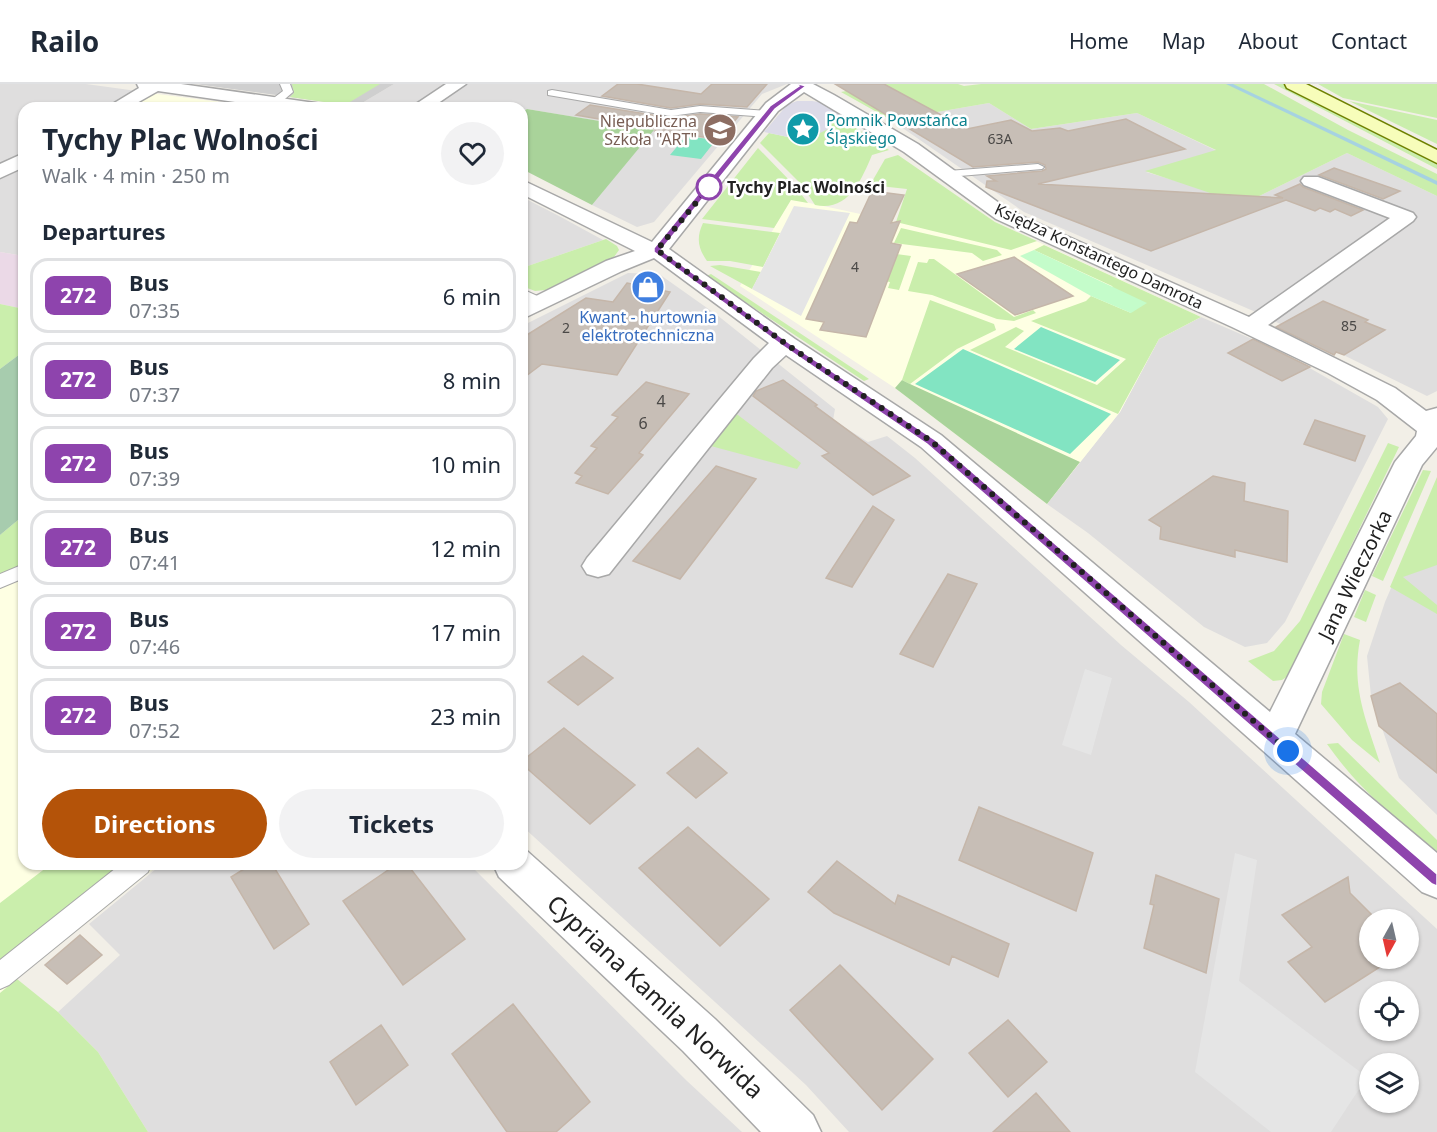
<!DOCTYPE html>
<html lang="en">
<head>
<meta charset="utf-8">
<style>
  body { margin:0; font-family:"Noto Sans",sans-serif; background:#f2f2f3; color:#1f2937; height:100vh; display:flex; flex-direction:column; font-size:22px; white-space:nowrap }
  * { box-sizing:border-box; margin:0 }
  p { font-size:20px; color:#747a83 }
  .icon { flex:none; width:33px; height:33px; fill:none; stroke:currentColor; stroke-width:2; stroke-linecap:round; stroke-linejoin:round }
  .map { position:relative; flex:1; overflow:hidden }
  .drawer { position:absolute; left:18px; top:18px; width:510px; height:768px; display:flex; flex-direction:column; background:#fff; border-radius:18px; box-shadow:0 2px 4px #0004 }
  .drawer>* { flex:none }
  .badge { padding:0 12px; border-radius:9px; font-size:21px; line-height:39px }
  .needle { width:39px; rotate:188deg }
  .buttons { position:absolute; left:1359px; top:825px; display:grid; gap:12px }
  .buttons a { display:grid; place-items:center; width:60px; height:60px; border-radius:50%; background:#fff; box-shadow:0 2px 4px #0004; font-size:30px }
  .you { position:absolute; width:30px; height:30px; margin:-15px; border:4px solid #fff; border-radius:50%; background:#1a73e8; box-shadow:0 0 0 9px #1a73e833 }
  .map>.badge { position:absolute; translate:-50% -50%; box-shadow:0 0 0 3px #fff }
  h2 { padding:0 24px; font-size:22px; line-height:54px }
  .round { display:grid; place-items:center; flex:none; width:63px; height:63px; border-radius:32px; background:#f2f2f3 }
  .overview { display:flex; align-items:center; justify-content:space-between; height:102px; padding:0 24px }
  h1 { font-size:28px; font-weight:700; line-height:45px }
  .button { display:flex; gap:12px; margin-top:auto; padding:12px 24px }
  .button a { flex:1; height:69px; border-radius:36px; background:#b45309; color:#fff; font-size:24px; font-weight:700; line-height:69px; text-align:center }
  .button a+a { background:#f2f2f3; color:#1f2937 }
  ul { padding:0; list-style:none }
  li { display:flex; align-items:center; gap:18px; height:75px; margin:0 12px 9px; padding:0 12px; border:3px solid #e0e1e3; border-radius:18px }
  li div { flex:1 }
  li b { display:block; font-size:22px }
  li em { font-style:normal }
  li .badge { min-width:66px; font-weight:700; text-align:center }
  header { display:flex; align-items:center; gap:36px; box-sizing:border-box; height:84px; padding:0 30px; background:#fff; border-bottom:2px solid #e0e1e3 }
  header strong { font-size:28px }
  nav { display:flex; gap:33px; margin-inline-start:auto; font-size:21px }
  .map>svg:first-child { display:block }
</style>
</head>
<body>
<header>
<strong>Railo</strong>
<nav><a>Home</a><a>Map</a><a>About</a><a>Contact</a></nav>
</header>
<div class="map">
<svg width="1437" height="1048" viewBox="0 0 1437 1048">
  <rect width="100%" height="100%" fill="#f2efe7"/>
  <!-- residential -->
  <path fill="#dfdede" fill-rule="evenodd" d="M0,0H86L137,7L107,24H24V70L0,83Z
    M394,0H787L762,10L654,138L637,143L592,121L653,46L527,25L522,28V24L357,22Z
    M989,19L1031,45L1137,29L1217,67L1146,88L1247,118L1347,69L1437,112V307L1427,312L1258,229L1024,128L891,36Z
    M24,79V172L0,168V93Z
    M522,113L559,132L603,156L522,184Z
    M628,189L659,190L717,231L835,325L833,336L868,358L887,352L915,374L1121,561L1189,618L1437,845V1048H849L806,1001L522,742V242ZM1370,836H1408V874H1370ZM1370,908H1408V946H1370ZM1370,980H1408V1018H1370Z
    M1201,233L1278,266L1378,323L1388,335L1285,538L1267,559L1245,563L1204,543L1088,449L1047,420L1120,328L1159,255Z
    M1437,398V731L1399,694L1371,612L1367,572L1385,518Z
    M162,780H469L687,997L742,1048H148L98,968L58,928L120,871L89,840Z"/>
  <!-- industrial -->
  <path fill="#ebd9e7" d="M0,168L24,172V225L0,220Z"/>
  <!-- education -->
  <path fill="#feffe3" d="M149,9L236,20L230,24H123Z
    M951,108L995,138L1201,233L1159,255L1120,328L1047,420L895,304L740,202L791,115L939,147Z
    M24,495V780H160L0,909V500L13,499Z"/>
  <!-- religious -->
  <path fill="#cfcfcf" d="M195,0H394L357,22Z"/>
  <!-- grass -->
  <path fill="#caeeac" d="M292,0H380L345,21L290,13L294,9Z
    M883,0H958L964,2L981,0H1264L1348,46L1437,90V112L1347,69L1247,118L1222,113L1145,87L1216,66L1137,29L1031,45L989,19L891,36L841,8Z
    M1274,0H1283L1437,79V85Z
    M1318,0H1437V34L1343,14Z
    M1349,17L1437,36V60Z
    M842,32L841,34L889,66L872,71C861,97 848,128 815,121L802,101L760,59L769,49L793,54L829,35Z
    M758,64L794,101L808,119L791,116L774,144L702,135Z
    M898,71L995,138L1037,157L1011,166L896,138L907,105L870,101L885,75Z
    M703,139L780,149L763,183L730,177H707C698,164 696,154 703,139Z
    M901,144L997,166L1002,171L983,177L972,169L894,159Z
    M606,155L617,162L619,166L614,173L546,206L535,207L522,202V184Z
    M1044,161L1201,233L1159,255L1118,330L970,266L1016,243L1024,247L1005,263L1097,301L1126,275L1031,237L1086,217L1091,212L1131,229L1112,202L1034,166Z
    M889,169L911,172L899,206L888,204L890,198L879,196Z
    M929,175H934L1014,233L1033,226L1036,229L1014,237L997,235L932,211L908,207L918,178L927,179Z
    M720,181L761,188L752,205L710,182Z
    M711,190L869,295L864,297L706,192Z
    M930,216L994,240L996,246L957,265L910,300L902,296Z
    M0,220L24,225V267L0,285Z
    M734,328L801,379L797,385L707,361Z
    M1388,359L1399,363L1288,592L1282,596L1273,597L1248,577L1274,567L1300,537Z
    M1423,386L1431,387L1383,497L1372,492Z
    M1437,393V481L1403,493L1437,521V530L1390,503Z
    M24,431V480L0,491V451Z
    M1365,506L1376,511L1366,538L1354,533Z
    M1344,550L1360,556C1351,603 1366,636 1380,679L1352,656L1321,620L1322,608Z
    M1338,659L1437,756V767C1393,732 1360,707 1327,660Z
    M51,780H126L0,879V819Z
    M17,895L58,928L98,968L148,1048H0V909Z"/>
  <!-- forest -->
  <path fill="#a9d39a" d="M527,25L654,46L592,121L522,85V28Z
    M902,296L910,300L1080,378L1047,420L895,304Z"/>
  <!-- cemetery -->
  <path fill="#a7ccae" d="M24,267V431L0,451V285Z"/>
  <!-- park -->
  <path fill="#c4fcca" d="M1034,166L1147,219L1131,229L1091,212L1020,172Z"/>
  <!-- pitch -->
  <path fill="#82e4c2" d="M686,52L716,56L701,75L670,71Z
    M1041,243L1120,276L1095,298L1014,265Z
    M963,265L1111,330L1070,370L915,300Z"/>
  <!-- parking -->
  <path fill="#e5e5e5" d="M794,122L850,129L801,232L752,205Z
    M1085,585L1112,594L1091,671L1062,661Z
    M1235,769L1257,776L1239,897L1367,993L1331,1048H1271L1195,988Z"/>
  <!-- plaza -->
  <path fill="#dcdbe8" d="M797,17H812L825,19L844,31L829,35L828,45L814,52L793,54L764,48L787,21Z"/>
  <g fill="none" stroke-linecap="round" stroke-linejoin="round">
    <!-- stream -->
    <path fill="#a6d2e1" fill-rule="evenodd" d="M1226,0H1233L1437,97V101Z"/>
  </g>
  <!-- building -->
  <path fill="#c7beb6" stroke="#c5b6a9" stroke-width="1.5" d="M618,0H637L701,10L712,0H767L747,23L700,20L671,24L602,12Z
    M835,0H884L967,45L1011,36L1032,47L1060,44L1068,47L1126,35L1185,65L1038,100L1283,114L1275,111L1300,100L1303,103L1363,126L1351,132L1335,125L1330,128L1320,124L1315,127L1286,116L1151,167L986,103L987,97H996L987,92L1042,87L1046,85L1045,81L1038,78L973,83Z
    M590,21L671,34L700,30L738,33L719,55L655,47L657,45L576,31Z
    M1334,84L1354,91L1400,107L1383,115L1319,91Z
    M872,107L904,111L891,139L900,137L891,159L901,161L866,253L820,246L824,238L806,235L850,138L857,139Z
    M1014,173L1073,212L1015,231L957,190Z
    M627,199L670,208L617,291L542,280L522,295V254L586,214L613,218Z
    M1323,217L1368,236L1365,238L1385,246L1344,271L1336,268L1334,271L1276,243Z
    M1253,255L1310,283L1282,297L1228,269Z
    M783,296L817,321L815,322L910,392L873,411L822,372L829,369L753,312L756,307Z
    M646,298L689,310L639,369L643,371L608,410L576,399L582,392L575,389L597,364L591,362L618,333L612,331Z
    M1315,336L1365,352L1355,377L1304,360Z
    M716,382L756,395L680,495L633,477Z
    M1213,392L1245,399L1244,417L1288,427L1287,478L1235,466V473L1160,455L1161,443L1149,436Z
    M873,422L894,436L852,503L826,494Z
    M948,490L977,500L933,583L900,570Z
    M583,572L613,594L578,621L548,598Z
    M1400,599L1437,630V689L1379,642L1371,612Z
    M564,644L635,701L590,740L522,680V677Z
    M698,664L727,689L696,714L667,689Z
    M979,723L1093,769L1076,827L959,776Z
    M688,743L769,815L720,862L639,784Z
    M837,777L895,820L898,811L1009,860L998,893L952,872L949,881L834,829L808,808Z
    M252,780H272L309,840L274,865L231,793Z
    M397,780H407L465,855L403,901L343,817Z
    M1156,791L1219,815L1206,889L1144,864L1154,821L1150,820Z
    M1348,793L1350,809L1377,836H1370V874H1394L1325,918L1288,878L1312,863L1282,831Z
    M80,851L102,871L67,900L45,881Z
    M840,881L933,975L882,1026L790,926Z
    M513,920L590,1018L556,1048H507L452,970Z
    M1008,936L1047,978L1008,1013L969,969Z
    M381,941L408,981L356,1021L330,978Z
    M1036,1009L1070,1048H993Z"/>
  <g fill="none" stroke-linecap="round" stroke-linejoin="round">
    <!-- lane casing -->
    <g stroke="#a8a8a8" stroke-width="2">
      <path id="lane" d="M280,0H290L293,8L279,20H271V16L283,7Z
        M552,6L671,26L700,22L767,27L772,30L767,33L700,28L671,32L548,11V7Z
        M1038,80L1044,83L1042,85L948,93L942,90L948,87Z
        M522,205L546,216L548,219L541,223L522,214Z
        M24,480V494L0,504V490Z
        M121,780H151L148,788L9,901L0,905V876Z"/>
    </g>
    <!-- street casing -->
    <g stroke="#a8a8a8" stroke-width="3">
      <path id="street" d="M137,0H181L315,19L321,20L324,24H278L158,7L128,24H106L139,4Z
        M446,0H466L431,24H410Z
        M791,0H813L834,11L918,60L1010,127L1249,233L1390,134L1304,101L1301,97L1304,93H1318L1413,129L1416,133L1413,137L1268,241L1395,304L1426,327L1437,324V363L1422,381L1295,650L1437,769V814L1422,808L921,363L786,271L772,284L609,490L598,493L587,490L582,482L587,474L754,274L769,259L654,174L622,187L522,235V219L606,177L635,167L522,110V96L652,158L766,19ZM804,8L904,68L996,135L1232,243L1328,289L1377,316L1417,347L1416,352L1395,378L1270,628L941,351L795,255L669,165L778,27Z
        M24,69V83L0,94V80Z
        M522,765L527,767L715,935L813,1031L821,1048H761L683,967L499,793L493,780H522Z"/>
    </g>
    <!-- secondary casing -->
    <g stroke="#6e8000" stroke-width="3">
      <path id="secondary" d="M1285,0H1306L1437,66V79L1287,4Z"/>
    </g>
    <!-- lane -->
    <use href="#lane" fill="#fff" fill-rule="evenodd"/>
    <!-- street -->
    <use href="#street" fill="#fff" fill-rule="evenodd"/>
    <!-- secondary -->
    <use href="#secondary" fill="#f7fdba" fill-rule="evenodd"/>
  </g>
  <!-- line -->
  <path fill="#8e44ad" stroke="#fff" stroke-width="1.5" d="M796,0H799L806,2L775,25L661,166L789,259L934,355L1437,790V802L1432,800L927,360L783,262L654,168V164L770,22L799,2Z"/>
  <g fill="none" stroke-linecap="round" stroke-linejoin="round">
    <!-- walk -->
    <path stroke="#212121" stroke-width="6" stroke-dasharray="0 10.8" d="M709,103L657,166L786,260L931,357L1288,667"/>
  </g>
  <!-- icons -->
  <defs>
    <g id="sight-disc" transform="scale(1.725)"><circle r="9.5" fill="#0f9aa8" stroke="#fff"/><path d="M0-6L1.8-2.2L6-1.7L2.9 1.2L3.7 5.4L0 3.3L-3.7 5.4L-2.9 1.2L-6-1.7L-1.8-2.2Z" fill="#fff"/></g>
    <g id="school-disc" transform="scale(1.725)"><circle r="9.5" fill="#8d6e63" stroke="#fff"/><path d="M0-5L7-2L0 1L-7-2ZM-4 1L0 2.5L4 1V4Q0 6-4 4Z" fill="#fff"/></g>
    <g id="shop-disc" transform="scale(1.725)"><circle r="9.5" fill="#3f7fe0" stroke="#fff"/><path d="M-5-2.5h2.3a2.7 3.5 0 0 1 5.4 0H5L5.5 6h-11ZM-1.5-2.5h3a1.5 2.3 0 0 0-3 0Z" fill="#fff"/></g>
  </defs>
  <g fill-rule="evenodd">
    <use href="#sight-disc" x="803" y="45"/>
    <use href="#school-disc" x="720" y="46"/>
    <use href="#shop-disc" x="648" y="203"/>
  </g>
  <!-- markers -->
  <circle fill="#fff" stroke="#8e44ad" stroke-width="3" cx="709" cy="103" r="12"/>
  <g text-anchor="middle" stroke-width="5" stroke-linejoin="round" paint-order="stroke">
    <!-- far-number labels -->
    <g font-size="14" fill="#4a4846">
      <text x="1000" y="60">63A</text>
      <text x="855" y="188">4</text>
      <text x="1349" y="247">85</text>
      <text x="566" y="249">2</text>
    </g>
    <!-- far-culture labels -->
    <g font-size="16" fill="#0d838f" stroke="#fff" text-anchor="start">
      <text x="826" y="42">Pomnik Powstańca<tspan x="826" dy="18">Śląskiego</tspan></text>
    </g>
    <!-- far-education labels -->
    <g font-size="16" fill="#785e54" stroke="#fff" text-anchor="end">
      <text x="697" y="43">Niepubliczna<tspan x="697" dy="18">Szkoła "ART"</tspan></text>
    </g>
    <!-- far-stop labels -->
    <g font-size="16" font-weight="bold" fill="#212121" stroke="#fff" text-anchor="start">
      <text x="727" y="109">Tychy Plac Wolności</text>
    </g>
    <!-- far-street labels -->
    <g font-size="16" fill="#212121" stroke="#fff">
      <text transform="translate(1099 172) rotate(25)" y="6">Księdza Konstantego Damrota</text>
    </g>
    <!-- far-shop labels -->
    <g font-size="16" fill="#366cbe" stroke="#fff">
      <text x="648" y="239">Kwant - hurtownia<tspan x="648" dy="18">elektrotechniczna</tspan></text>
    </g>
    <!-- number labels -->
    <g font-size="16" fill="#4a4846">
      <text x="661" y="323">4</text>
      <text x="643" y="345">6</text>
    </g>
    <!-- street labels -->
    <g font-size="20" fill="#212121" stroke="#fff">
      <text transform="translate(1355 491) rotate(-64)" y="7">Jana Wieczorka</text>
    </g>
    <!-- near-street labels -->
    <g font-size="24" fill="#212121" stroke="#fff">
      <text transform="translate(655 913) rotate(43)" y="8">Cypriana Kamila Norwida</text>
    </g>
  </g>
</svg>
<div class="buttons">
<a><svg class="needle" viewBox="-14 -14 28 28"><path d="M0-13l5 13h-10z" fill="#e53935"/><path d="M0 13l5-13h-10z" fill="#747a83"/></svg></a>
<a><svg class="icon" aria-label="locate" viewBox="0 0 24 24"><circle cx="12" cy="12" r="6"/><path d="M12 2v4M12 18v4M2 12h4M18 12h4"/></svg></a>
<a><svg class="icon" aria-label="layers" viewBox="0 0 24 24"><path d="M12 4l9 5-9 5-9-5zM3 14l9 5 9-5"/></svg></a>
</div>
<div class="you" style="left:1288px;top:667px"></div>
<section class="drawer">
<div class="overview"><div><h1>Tychy Plac Wolności</h1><p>Walk · 4 min · 250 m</p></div><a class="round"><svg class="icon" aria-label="heart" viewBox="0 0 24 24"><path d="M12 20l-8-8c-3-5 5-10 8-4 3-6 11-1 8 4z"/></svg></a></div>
<h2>Departures</h2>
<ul>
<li><span class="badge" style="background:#8e44ad;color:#fff">272</span><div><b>Bus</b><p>07:35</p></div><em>6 min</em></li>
<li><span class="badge" style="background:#8e44ad;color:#fff">272</span><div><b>Bus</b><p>07:37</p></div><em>8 min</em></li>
<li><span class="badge" style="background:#8e44ad;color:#fff">272</span><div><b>Bus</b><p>07:39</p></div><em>10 min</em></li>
<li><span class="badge" style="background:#8e44ad;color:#fff">272</span><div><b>Bus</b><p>07:41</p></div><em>12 min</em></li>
<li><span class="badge" style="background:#8e44ad;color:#fff">272</span><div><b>Bus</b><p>07:46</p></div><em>17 min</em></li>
<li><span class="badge" style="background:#8e44ad;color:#fff">272</span><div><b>Bus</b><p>07:52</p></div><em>23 min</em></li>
</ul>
<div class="button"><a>Directions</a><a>Tickets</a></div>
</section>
</div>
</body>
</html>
